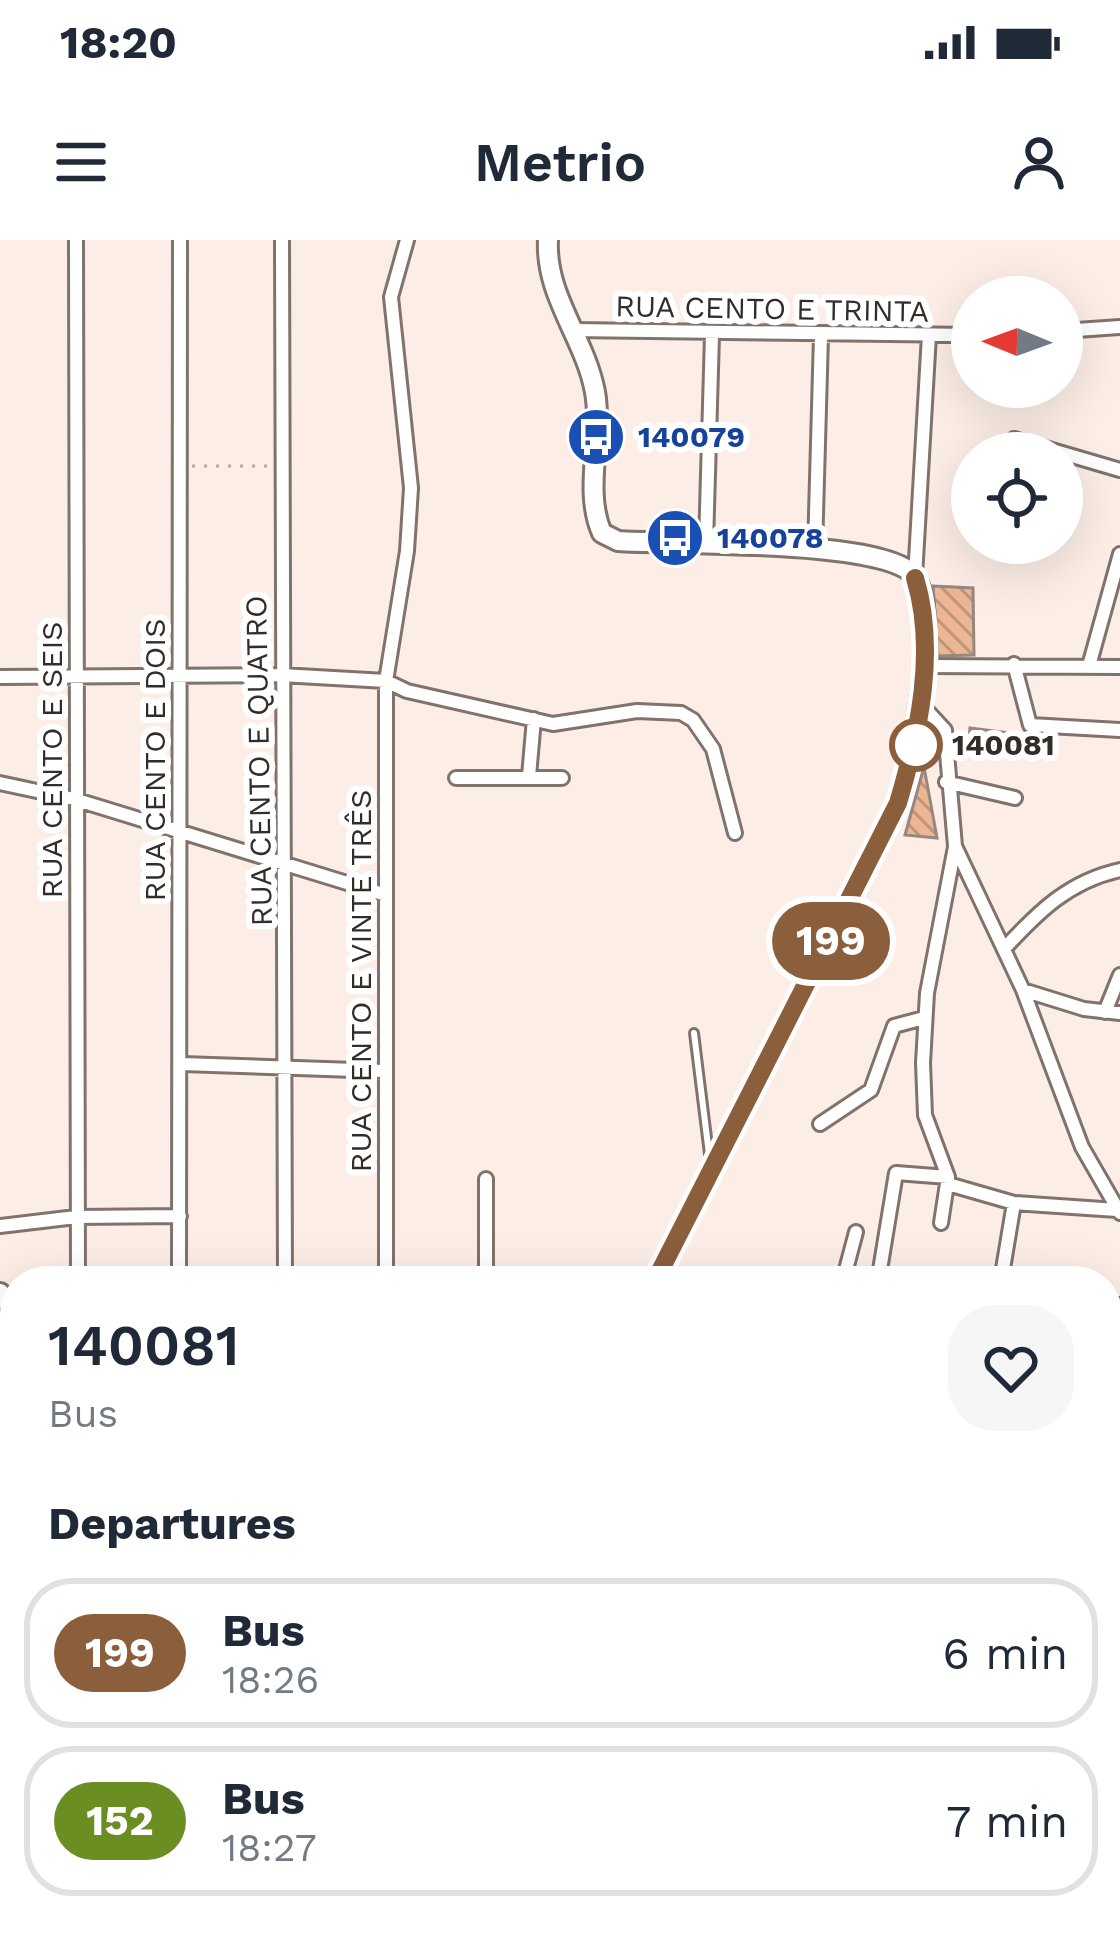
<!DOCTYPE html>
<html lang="en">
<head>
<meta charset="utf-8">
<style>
  body { margin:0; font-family:"Work Sans",sans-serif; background:#f6f6f7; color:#1f2937; height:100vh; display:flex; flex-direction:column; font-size:45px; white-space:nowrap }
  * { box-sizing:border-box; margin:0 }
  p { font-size:39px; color:#747a83 }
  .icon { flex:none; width:66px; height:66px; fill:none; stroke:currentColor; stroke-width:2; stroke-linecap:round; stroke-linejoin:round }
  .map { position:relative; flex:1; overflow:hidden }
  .details { position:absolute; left:0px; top:1026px; width:1122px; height:675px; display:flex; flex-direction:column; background:#fff; border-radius:48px 48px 0 0; box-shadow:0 12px 48px #0002 }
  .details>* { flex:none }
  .badge { padding:0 24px; border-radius:39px; font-size:42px; line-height:78px }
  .needle { width:78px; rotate:271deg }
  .controls { position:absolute; left:951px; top:36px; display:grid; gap:24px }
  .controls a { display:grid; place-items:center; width:132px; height:132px; border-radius:50%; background:#fff; box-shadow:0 12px 48px #0002; font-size:60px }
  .map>.badge { position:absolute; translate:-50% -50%; box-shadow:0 0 0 6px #fff }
  h2 { padding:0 48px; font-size:45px; line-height:108px }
  .round { display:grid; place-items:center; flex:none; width:126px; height:126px; border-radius:48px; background:#f6f6f7 }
  .head { display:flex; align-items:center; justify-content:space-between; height:204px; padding:0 48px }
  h1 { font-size:57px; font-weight:600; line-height:90px }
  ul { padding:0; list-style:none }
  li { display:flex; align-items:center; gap:36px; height:150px; margin:0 24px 18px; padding:0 24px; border:6px solid #e0e1e3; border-radius:48px }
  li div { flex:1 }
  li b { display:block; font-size:45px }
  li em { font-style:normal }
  li .badge { min-width:132px; font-weight:700; text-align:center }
  .status { display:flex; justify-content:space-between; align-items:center; height:84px; padding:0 60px; background:#fff; direction:ltr }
  .status svg { height:33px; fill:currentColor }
  header { display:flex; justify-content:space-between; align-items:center; height:156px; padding:0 48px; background:#fff; font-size:54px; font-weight:600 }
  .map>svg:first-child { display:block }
</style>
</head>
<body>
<div class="status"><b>18:20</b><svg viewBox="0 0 49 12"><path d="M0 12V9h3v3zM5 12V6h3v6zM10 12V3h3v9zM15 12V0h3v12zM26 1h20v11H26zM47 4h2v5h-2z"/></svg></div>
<header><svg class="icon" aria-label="menu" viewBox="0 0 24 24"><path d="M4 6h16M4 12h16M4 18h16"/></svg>Metrio<svg class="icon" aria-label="person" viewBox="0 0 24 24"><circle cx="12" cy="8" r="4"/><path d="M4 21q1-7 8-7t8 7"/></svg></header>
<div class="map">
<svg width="1120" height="1699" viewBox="0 0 1120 1699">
  <defs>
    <pattern id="building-back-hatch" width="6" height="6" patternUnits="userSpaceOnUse" patternTransform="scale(3)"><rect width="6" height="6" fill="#ecb594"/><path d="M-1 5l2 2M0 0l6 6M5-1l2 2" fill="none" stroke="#c09479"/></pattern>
  </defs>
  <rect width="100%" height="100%" fill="#fceee6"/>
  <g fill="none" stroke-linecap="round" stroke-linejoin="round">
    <!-- stream -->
    <path stroke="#6fbdc7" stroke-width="4.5" d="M545,1693L659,1686
      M269,1695L277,1699
      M483,1699L496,1695"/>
    <!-- canal -->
    <path stroke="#6fbdc7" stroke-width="15" d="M0,1072L15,1090"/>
  </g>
  <!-- building -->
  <path fill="url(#building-back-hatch)" stroke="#958881" stroke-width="3" d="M933,346L973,348L974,415L938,416Z
    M970,488L1018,494L1016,515L968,510Z
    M924,527L937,598L905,595Z"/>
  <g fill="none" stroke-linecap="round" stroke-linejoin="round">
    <!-- service casing -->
    <g stroke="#7f736c" stroke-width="12">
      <path id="service" d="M694,793L710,922"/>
    </g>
    <!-- minor casing -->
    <g stroke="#7f736c" stroke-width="18">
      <path id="minor" d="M76,0L78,1041
        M282,0L285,1041
        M572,90L972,95
        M1062,91L1120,87
        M1014,199L1120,230
        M706,304L712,95
        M815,310L821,96
        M915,337L929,95
        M1014,424L1030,485L1120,490
        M924,426L1120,427
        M1089,426L1120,314
        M0,437L281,435L386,441L407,451L553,484L637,471L681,473L693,480L713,509L735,593
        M920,463L945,490L955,606L1023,750L1082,907L1120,973
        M529,536L534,479
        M456,538H562
        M946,542L1015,558
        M0,543L74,559L386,655
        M1004,709C1038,672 1069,641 1120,630
        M1023,750L1084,769L1120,773
        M1105,772L1120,735
        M182,824L383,831
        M820,884L871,850L894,786L924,778
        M948,944L1014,963L1117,970
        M941,983L948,937L925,875L923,823L927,753L955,607
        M0,986L76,977L180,976
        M880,1030L896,933L948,937
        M179,1041L180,0
        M386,1041V441L407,311L411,248L391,57L407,0
        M486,1041V939
        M843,1041L856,992
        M1001,1041L1014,963
        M1107,1067L1120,1065
        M0,1230H15
        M0,1562L15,1564
        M0,1639L15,1640
        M76,1686V1699
        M814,1686L925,1699
        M362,1698V1686
        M256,1699L260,1686
        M504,1699H544
        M662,1699L676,1686
        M734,1699L736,1686"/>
    </g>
    <!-- secondary casing -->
    <g stroke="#7f736c" stroke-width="24">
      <path id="secondary" d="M548,0C545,56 585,98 595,152C603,197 583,251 602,293L618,301C670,305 890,298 915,337C941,379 912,517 899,563L655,1041
        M0,1053L15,1071
        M0,1118L15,1135"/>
    </g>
    <!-- path -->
    <path stroke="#b3a8a2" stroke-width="3" stroke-dasharray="3 9" stroke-linecap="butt" d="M192,226H267"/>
    <!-- service -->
    <use href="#service" stroke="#fff" stroke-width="6"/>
    <!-- minor -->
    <use href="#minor" stroke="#fff" stroke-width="12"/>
    <!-- secondary -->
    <use href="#secondary" stroke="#fff" stroke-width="18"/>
  </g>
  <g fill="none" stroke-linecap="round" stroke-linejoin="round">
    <!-- line casing -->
    <g stroke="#fff" stroke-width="27">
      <path id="line" d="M655,1041L898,563C919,493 937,410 915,338"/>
    </g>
    <!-- line -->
    <use href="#line" stroke="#8b5e3c" stroke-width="18"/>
  </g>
  <!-- icons -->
  <defs>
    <g id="bus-disc" transform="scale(3)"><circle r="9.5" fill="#1a4fb4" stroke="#fff"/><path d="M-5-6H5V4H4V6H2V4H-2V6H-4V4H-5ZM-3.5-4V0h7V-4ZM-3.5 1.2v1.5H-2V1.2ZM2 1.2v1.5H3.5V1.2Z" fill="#fff"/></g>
  </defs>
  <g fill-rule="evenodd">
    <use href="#bus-disc" x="596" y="197"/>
    <use href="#bus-disc" x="675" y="298"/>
  </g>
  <!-- markers -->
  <circle fill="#fff" stroke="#8b5e3c" stroke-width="6" cx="916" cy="505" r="24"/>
  <g text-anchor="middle" stroke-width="12" stroke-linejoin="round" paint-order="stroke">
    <!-- street labels -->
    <g font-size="30" fill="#332d2a" stroke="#fff">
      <text transform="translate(772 69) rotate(1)" y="10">RUA CENTO E TRINTA</text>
      <text transform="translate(52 520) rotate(-90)" y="10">RUA CENTO E SEIS</text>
      <text transform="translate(155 520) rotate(-90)" y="10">RUA CENTO E DOIS</text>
      <text transform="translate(259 521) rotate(-91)" y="10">RUA CENTO E QUATRO</text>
      <text transform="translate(361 741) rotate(-90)" y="10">RUA CENTO E VINTE TRÊS</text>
    </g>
    <!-- transit labels -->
    <g font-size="30" font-weight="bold" fill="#164399" stroke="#fff" text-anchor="start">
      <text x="638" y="207">140079</text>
      <text x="717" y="308">140078</text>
    </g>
    <!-- stop labels -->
    <g font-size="30" font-weight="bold" fill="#332d2a" stroke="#fff" text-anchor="start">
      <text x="952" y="515">140081</text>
    </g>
  </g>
</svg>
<div class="controls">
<a><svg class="needle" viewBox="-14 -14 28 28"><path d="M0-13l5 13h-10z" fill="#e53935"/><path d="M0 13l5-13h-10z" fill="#747a83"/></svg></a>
<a><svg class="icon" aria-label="locate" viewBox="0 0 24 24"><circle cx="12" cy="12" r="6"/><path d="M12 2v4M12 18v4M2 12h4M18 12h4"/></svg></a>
</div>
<b class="badge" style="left:831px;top:701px;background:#8b5e3c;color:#fff">199</b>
<section class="details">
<div class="head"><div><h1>140081</h1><p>Bus</p></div><a class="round"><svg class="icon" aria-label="heart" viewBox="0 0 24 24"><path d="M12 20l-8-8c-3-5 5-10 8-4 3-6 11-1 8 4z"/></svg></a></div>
<h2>Departures</h2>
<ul>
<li><span class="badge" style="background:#8b5e3c;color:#fff">199</span><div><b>Bus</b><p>18:26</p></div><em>6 min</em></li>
<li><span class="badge" style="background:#6b8e23;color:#fff">152</span><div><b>Bus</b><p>18:27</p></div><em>7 min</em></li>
</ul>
</section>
</div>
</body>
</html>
